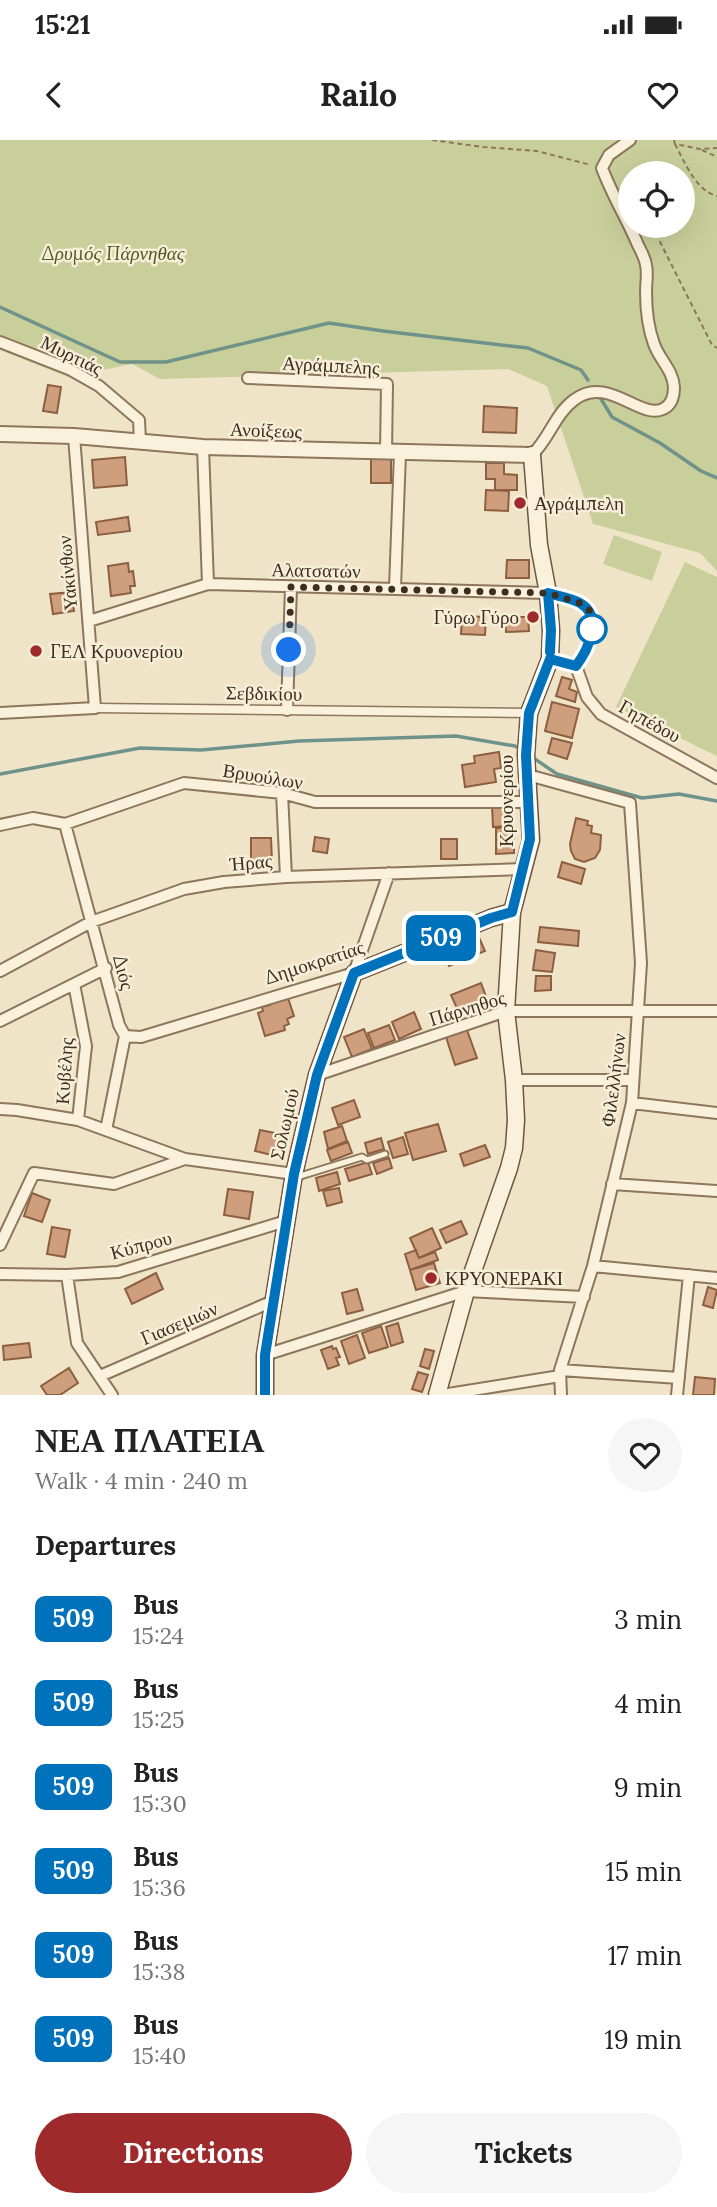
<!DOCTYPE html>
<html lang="en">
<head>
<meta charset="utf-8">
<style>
  body { margin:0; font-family:Lora,serif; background:#f6f6f6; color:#222; height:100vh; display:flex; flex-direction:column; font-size:26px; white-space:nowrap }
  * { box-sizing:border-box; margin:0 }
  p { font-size:23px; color:#767676 }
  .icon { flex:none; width:38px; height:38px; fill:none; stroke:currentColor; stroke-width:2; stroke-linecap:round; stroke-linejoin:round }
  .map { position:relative; height:1255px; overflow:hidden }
  .sheet { display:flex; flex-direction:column; background:#fff; flex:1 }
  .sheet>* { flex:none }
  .badge { padding:0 14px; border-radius:10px; font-size:24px; line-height:46px }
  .buttons { position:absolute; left:618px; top:21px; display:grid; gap:14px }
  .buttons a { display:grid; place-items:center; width:77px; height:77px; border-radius:50%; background:#fff; box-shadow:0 7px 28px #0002; font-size:35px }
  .you { position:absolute; width:35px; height:35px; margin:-18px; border:5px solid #fff; border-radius:50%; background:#1a73e8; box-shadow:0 0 0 10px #1a73e833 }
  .map>.badge { position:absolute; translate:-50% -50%; box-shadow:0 0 0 4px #fff }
  h2 { padding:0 35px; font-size:26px; line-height:63px }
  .round { display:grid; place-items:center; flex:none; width:74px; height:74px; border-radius:37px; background:#f6f6f6 }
  .overview { display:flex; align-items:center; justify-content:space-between; height:119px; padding:0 35px }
  h1 { font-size:33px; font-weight:800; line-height:52px }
  .action { display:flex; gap:14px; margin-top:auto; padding:14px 35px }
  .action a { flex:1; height:80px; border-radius:42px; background:#9e2a2b; color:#fff; font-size:28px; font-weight:800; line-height:80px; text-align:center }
  .action a+a { background:#f6f6f6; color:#222 }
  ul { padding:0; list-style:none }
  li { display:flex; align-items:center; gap:21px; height:84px; padding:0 35px }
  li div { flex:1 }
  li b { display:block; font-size:26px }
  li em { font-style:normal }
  li .badge { min-width:77px; font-weight:700; text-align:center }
  .status { display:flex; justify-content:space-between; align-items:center; height:49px; padding:0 35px; background:#fff; direction:ltr }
  .status svg { height:19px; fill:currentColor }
  header { display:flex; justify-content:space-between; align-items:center; height:91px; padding:0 35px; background:#fff; font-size:32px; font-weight:800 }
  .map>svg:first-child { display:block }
</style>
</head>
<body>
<div class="status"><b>15:21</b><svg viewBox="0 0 49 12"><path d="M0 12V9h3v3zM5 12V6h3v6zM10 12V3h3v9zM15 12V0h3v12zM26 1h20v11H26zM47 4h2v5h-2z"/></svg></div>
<header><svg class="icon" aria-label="back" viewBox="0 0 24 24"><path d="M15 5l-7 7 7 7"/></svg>Railo<svg class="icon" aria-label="heart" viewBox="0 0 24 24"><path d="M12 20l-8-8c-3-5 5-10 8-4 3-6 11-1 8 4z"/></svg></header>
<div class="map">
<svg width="717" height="1255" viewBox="0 0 717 1255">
  <rect width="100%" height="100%" fill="#f0e4c8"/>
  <!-- green -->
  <path fill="#c9cf9b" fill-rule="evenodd" d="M0,0H717V431L700,413L593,384L547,246L508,229L160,239L132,224L68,237L0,210ZM630,33H682V86H630Z
    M614,395L662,412L652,441L603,424Z
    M685,422L717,437V616L616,567Z"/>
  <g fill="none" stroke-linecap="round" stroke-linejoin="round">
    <!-- stream -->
    <path stroke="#6f938a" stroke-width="3.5" d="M0,167L120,222H166L329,183L383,191L528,208L581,230L588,240
      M598,254L612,277L660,303L701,331L717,338
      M532,617L557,634L642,658L679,654L717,661
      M0,634L140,608L201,610L299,601L456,596L515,606L520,609"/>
  </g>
  <!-- building -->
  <path fill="#cf9f7d" stroke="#8d5f41" stroke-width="2" d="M48,245L61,247L57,273L43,271Z
    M484,266L517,268L516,293L483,292Z
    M125,317L127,345L94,348L92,320Z
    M371,317H391V343H371Z
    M486,323H504V334L517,335V350H495V339H486Z
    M486,350L509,351L508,371L485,370Z
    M128,377L130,391L98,395L96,382Z
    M507,420H529V438H506Z
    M128,423L129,432L133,431L135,446H130L131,453L111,456L108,426Z
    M72,452L74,471L53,474L50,454Z
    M462,476L486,477L485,495L461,494Z
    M505,477H528L529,491L506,492Z
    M562,537L572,540L569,549L577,552L575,562L556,556Z
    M552,562L579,569L572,598L545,591Z
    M552,598L572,603L567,619L548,613Z
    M499,612L501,628L494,629L496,642L465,647L462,625L475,623L474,616Z
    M492,666H510V686L493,687Z
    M576,678L588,681L587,685L592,686L591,693L601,695L600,710L595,718L584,722L575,719L571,711L570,704Z
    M496,688H514V713L496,714Z
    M315,697L329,699L327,713L313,711Z
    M251,698H271L272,721H251Z
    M441,699H457V719H441Z
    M562,722L585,729L581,744L558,737Z
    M540,787L579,791L578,806L538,802Z
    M477,793L485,811L449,826L441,808Z
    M536,810L555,813L552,832L533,830Z
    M536,836H551V850L535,851Z
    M481,843L488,862L459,873L451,855Z
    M287,855L294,876L287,879L289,884L284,886L285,890L265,896L258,873L263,871L262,867L270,865L269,861Z
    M414,872L421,889L399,899L392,882Z
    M389,885L395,900L374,908L368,893Z
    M364,889L372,909L352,917L344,897Z
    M467,890L477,918L455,925L446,897Z
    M354,960L360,977L338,985L332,968Z
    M438,984L446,1011L413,1020L405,993Z
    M342,986L347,1001L328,1009L324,992Z
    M260,990L285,995L280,1017L255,1011Z
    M403,997L408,1014L393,1018L388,1002Z
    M381,998L384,1009L368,1014L365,1003Z
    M348,1002L352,1013L331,1021L327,1010Z
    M485,1005L490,1017L464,1026L460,1014Z
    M389,1018L392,1028L377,1034L373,1023Z
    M368,1022L372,1034L349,1041L345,1029Z
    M337,1032L340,1044L319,1051L316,1038Z
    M339,1048L342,1062L327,1066L323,1051Z
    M228,1049L253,1052L249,1079L224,1075Z
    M32,1053L50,1060L42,1082L24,1076Z
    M461,1081L467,1094L446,1103L440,1090Z
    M52,1087L70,1090L65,1117L47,1114Z
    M432,1088L441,1108L419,1118L410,1098Z
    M416,1110L419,1118L435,1112L438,1120L410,1130L405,1114Z
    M434,1123L440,1143L416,1150L410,1130Z
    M156,1133L163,1149L132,1164L125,1149Z
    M708,1147L717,1150L713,1168L703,1165Z
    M357,1149L363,1170L347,1174L342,1153Z
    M398,1183L403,1202L391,1206L386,1187Z
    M381,1186L388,1207L369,1213L362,1193Z
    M357,1195L365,1218L349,1224L341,1201Z
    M29,1203L31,1217L4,1220L3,1206Z
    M332,1206L333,1209L336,1208L340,1217L336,1218L339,1225L328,1229L321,1210Z
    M425,1209L434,1211L429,1229L420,1226Z
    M69,1228L78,1243L60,1255H47L41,1246Z
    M418,1232L428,1235L422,1252L412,1249Z
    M695,1237L715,1239L714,1255H693Z"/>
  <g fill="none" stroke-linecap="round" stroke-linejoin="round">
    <!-- service casing -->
    <g stroke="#8d765c" stroke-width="9">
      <path id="service" d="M297,1037L362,1017L367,1020L385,1014"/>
    </g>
    <!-- pedestrian casing -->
    <g stroke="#8d765c" stroke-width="11">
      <path id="pedestrian" d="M95,568L529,573"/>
    </g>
    <!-- minor casing -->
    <g stroke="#8d765c" stroke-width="14">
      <path id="minor" d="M0,202L69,229L99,246L139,280L140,302
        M248,238L387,244L386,312
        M203,307L208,444
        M532,315C549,299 555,274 574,260C607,234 640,280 663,269C672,265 674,256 674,247C673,230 659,219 654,204C648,188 646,168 646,151C646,143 648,133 646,125C645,118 641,111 638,105C627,79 612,55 602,28L609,15L630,0
        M395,448L400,313
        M89,481L208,444L548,453C558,456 571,458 580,463C604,477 588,510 576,526
        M550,519L576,526
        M576,526L587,557L601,574L717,638
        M287,570L291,447
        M0,573L95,568L74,296
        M528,635L630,663L641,823L632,963L593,1126L560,1230L561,1255
        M282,653L286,737
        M65,684L119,885L125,896L106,990
        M0,685L33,678L65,684L184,643L282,653L315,662H529
        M0,831L91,782L184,749L224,742L286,737L523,729
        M74,844L86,906L78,980
        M0,881L106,828
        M125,896L141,897L354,833L389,733
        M317,935L506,871H717
        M514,940H633
        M632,963L717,973
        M0,969L17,970L78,980L185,1019L294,1034
        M612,1044L717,1051
        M0,1105L34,1033L114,1044L185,1019
        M593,1126L717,1138
        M0,1134L67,1135L118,1132L286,1081
        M67,1135L77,1203L112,1255
        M265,1215L466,1151L584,1157
        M560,1230L679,1238
        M100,1236L273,1161
        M442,1255L560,1236
        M677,1255L689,1135"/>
    </g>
    <!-- tertiary casing -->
    <g stroke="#8d765c" stroke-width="18">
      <path id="tertiary" d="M0,294L74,296L203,307L532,315"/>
    </g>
    <!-- secondary casing -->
    <g stroke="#6f573f" stroke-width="19">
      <path id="secondary" d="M265,1255V1215L294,1034L317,935L354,833L491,778L512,772
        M437,1255L466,1151L509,1028L514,1008L516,980L514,940L506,871L512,772L531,700L526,615L529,573L550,519L551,490L548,453L539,405L532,315"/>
    </g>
    <!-- path -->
    <path stroke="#8d765c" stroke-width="2" stroke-dasharray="5 3.5" stroke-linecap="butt" d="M432,0L483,7L537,11L591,25
      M674,0L675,4L700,9L717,8
      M675,4C684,21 696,51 717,56
      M702,10L717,17
      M622,44L630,54
      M652,86L712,205L717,208"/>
    <!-- service -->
    <use href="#service" stroke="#faf1dc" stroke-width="5"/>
    <!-- pedestrian -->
    <use href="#pedestrian" stroke="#faf1dc" stroke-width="8"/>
    <!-- minor -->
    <use href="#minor" stroke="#faf1dc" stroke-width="10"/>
    <!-- tertiary -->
    <use href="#tertiary" stroke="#faf1dc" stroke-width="14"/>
    <!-- secondary -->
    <use href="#secondary" stroke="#faf1dc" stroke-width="16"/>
  </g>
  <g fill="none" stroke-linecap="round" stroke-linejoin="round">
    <!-- line casing -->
    <g stroke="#fff" stroke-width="16">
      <path id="line" d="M265,1255V1215L294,1034L317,935L354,833L491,778L512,772L530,699L526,615L529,573L550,519L576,526C588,510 604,477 580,463C571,458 558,456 548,453L551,490L550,512"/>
    </g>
    <!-- line -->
    <use href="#line" stroke="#0072bc" stroke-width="10"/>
    <!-- walk -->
    <path stroke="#3d2e20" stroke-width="7" stroke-dasharray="0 12.6" d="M289,510L291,447L548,453L580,463L590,471L592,489"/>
  </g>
  <!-- markers -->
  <g fill="#9e2a2b" stroke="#f7eed8" stroke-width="2.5">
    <circle cx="520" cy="363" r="7"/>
    <circle cx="533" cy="477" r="7"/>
    <circle cx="36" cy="511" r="7"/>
    <circle cx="431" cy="1138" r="7"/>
  </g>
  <circle fill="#fff" stroke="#0072bc" stroke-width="3.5" cx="592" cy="489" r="14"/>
  <g text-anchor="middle" stroke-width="5" stroke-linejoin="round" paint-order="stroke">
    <!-- park labels -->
    <g font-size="19" font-style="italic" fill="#4d5a26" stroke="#f7eed8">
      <text x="113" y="120">Δρυμός Πάρνηθας</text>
    </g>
    <!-- street labels -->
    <g font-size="19" fill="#3d2e20" stroke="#f7eed8">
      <text transform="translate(72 215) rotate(26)" y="7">Μυρτιάς</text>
      <text transform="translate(331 225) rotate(3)" y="7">Αγράμπελης</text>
      <text transform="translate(266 290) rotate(2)" y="7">Ανοίξεως</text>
      <text transform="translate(316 430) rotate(1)" y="7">Αλατσατών</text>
      <text transform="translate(67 433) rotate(-95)" y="7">Υακίνθων</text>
      <text transform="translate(264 553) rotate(1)" y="7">Σεβδικίου</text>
      <text transform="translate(650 581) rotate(29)" y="7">Γηπέδου</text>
      <text transform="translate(263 636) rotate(9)" y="7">Βρυούλων</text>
      <text transform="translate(506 661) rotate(-90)" y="7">Κρυονερίου</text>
      <text transform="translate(251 722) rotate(-5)" y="7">Ήρας</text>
      <text transform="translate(314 822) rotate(-18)" y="7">Δημοκρατίας</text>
      <text transform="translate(124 832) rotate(75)" y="7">Διός</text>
      <text transform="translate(467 868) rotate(-17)" y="7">Πάρνηθος</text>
      <text transform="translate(64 931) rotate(-86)" y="7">Κυβέλης</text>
      <text transform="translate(613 940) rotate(-83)" y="7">Φιλελλήνων</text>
      <text transform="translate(284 984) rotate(-77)" y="7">Σολωμού</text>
      <text transform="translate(141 1105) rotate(-15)" y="7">Κύπρου</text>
      <text transform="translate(179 1183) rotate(-23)" y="7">Γιασεμιών</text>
    </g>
    <!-- poi labels -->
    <g font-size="19" fill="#3d2e20" stroke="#f7eed8" text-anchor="start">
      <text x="534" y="370">Αγράμπελη</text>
      <text x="519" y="484" text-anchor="end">Γύρω Γύρο</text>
      <text x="50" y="518">ΓΕΛ Κρυονερίου</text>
      <text x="445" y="1145">ΚΡΥΟΝΕΡΑΚΙ</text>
    </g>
  </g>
</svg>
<div class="buttons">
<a><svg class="icon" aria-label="locate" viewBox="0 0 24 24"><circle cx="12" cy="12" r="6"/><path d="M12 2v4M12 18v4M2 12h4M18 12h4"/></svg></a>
</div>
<div class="you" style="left:289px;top:510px"></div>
<b class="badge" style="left:441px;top:798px;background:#0072bc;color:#fff">509</b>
</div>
<section class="sheet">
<div class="overview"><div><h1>ΝΕΑ ΠΛΑΤΕΙΑ</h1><p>Walk · 4 min · 240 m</p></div><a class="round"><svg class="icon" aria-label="heart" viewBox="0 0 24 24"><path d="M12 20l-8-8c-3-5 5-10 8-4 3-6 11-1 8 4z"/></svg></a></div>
<h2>Departures</h2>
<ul>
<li><span class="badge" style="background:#0072bc;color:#fff">509</span><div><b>Bus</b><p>15:24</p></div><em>3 min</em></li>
<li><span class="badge" style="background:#0072bc;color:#fff">509</span><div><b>Bus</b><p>15:25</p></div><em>4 min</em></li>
<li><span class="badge" style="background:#0072bc;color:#fff">509</span><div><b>Bus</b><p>15:30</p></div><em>9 min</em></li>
<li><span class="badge" style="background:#0072bc;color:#fff">509</span><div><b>Bus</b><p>15:36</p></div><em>15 min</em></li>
<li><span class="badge" style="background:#0072bc;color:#fff">509</span><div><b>Bus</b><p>15:38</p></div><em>17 min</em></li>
<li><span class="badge" style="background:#0072bc;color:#fff">509</span><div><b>Bus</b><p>15:40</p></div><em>19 min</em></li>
</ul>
<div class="action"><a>Directions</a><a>Tickets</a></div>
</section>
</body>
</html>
